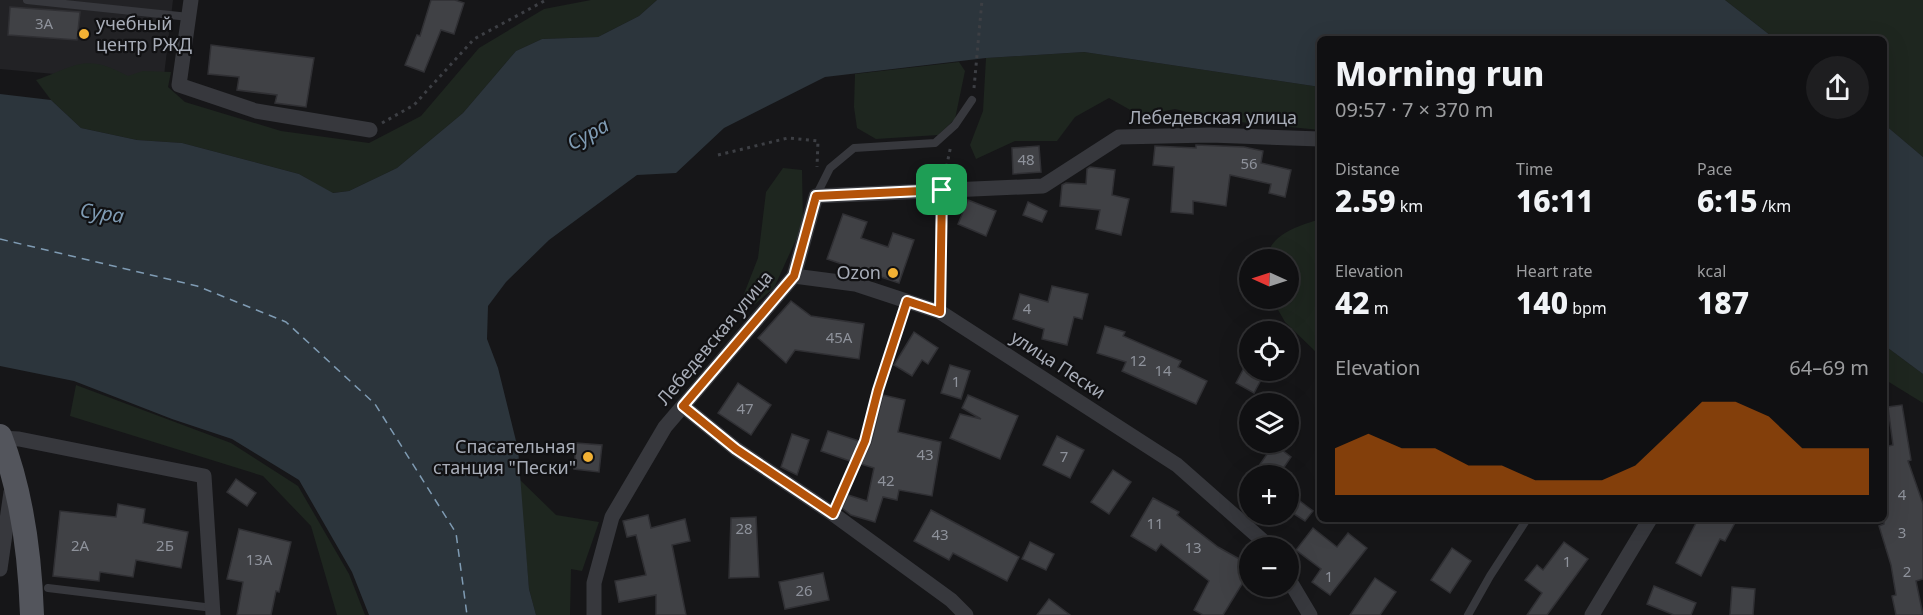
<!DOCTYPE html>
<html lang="en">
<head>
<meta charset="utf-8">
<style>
  :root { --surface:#101012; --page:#1e1e20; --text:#f1f3f6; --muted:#9c9d9f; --line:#303032; --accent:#b45309 }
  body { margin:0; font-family:"Noto Sans",sans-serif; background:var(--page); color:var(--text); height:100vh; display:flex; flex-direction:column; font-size:22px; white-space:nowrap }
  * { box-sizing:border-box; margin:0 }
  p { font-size:20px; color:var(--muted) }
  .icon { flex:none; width:33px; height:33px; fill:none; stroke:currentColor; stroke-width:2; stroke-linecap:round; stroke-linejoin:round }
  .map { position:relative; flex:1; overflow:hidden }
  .drawer { position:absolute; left:1317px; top:36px; width:570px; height:486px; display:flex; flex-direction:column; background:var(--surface); border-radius:9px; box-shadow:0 6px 24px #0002,0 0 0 2px var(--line) }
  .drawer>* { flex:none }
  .needle { width:39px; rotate:273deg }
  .tools { position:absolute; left:1239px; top:249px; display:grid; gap:12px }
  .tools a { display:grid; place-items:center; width:60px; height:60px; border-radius:50%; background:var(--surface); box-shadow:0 6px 24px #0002,0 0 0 2px var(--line); font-size:30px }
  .pin { position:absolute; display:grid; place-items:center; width:51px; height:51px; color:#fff; margin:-26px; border-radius:12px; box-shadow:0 3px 9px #0006 }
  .round { display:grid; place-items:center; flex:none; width:63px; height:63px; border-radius:32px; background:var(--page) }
  .overview { display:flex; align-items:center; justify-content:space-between; height:102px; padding:0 18px }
  h1 { font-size:33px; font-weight:800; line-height:45px }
  .metrics { display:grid; grid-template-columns:repeat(3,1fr); gap:9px; height:102px; padding:6px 18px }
  .metrics div { display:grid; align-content:center }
  .metrics b { font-size:30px; font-weight:800 }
  .metrics small { font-size:16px; font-weight:400 }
  .metrics p { font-size:16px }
  .chart { height:168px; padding:12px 18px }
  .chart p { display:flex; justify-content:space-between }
  .chart svg { width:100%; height:108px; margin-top:6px; fill:var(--accent); opacity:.7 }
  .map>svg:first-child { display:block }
</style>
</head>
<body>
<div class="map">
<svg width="1923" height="615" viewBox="0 0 1923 615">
  <rect width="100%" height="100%" fill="#161618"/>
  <!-- built -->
  <path fill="#222225" d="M0,0H173L163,84L0,69Z"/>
  <!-- green -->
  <g fill="#1e261f">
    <path d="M591,0H657L639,16L598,37L542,39L516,51L463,113L397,168L349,191L332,193L299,174L182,143L137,140L81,128L51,100L36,80C78,65 86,53 128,76L143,71L171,72L168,87L185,102L281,131L369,143L421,116L479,48L544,9Z"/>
    <path d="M1725,0H1923V157L1884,124V39H1775Z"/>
    <path d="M1084,52L1320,87V130L1219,120L1175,109L1141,116L1109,98L1075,117L1057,141H1015L976,159L970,145L983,111L986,58Z"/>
    <path d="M959,62L965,71L955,119L938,135L876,139L857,128L854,107L855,74Z"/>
    <path d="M783,168L802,170L803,224L774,288L755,304L742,299L758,258L766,192Z"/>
    <path d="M1314,221H1320V362L1316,352L1285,322L1273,301L1272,299L1288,298V260L1267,259C1269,236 1295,227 1314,221Z"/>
    <path d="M1884,345L1923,374V403L1884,379Z"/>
    <path d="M76,385L231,443L298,486L349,574L365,615H337L311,526L263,476L70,416Z"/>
    <path d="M519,479L556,515L599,522L582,571L571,569L570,615H536L529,589Z"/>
  </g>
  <!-- water -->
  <g fill="#2c353c">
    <path d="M657,0H1725L1775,39H1320V87L1084,52L986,58L825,77L724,128L676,173L637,175L549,240L506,282L488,306L487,339L498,368L518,449L529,589L536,615H369L352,572L299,480L232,439L172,419L74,381L0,366V94L51,100L81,128L137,140L182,143L299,174L333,193L349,191L397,168L463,113L516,51L542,39L598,37L639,16Z"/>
    <path d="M1884,124L1923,157V374L1884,345Z"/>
  </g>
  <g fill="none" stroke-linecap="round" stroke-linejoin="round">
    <!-- ferry -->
    <path stroke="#7f9bb3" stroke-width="1.5" stroke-dasharray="8 6" stroke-linecap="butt" d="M0,239L197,286L286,322L375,404L456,533L467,615"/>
  </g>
  <!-- building -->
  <g fill="#404145" stroke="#303034" stroke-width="1.5">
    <path d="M431,0H455L464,3L454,34L441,30L424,72L405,65L417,35L420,36Z"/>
    <path d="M10,7L80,12L77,40L8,35Z"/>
    <path d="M211,45L314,58L306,107L275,103L277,95L237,90L239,77L208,74Z"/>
    <path d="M1196,145L1244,147L1263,151L1261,163L1291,170L1285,197L1269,193L1271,184L1230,175L1226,206L1193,201V214L1171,212L1174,167L1153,165L1155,146L1196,148Z"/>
    <path d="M1039,146L1041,172L1013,174L1012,148Z"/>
    <path d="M1090,167L1115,170L1112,195L1129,199L1121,235L1096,229L1100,210L1060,206L1062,185L1066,183L1086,184L1087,169Z"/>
    <path d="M968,200L996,211L986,236L958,224Z"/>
    <path d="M1028,202L1047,211L1042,222L1023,215Z"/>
    <path d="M843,214L867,222L861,238L888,247L893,233L914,240L899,283L827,259Z"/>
    <path d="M1052,286L1088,294L1082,319L1074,317L1067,345L1042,339L1044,329L1013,319L1020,294L1048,302Z"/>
    <path d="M791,301L811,316L864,324L859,359L795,350L786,363L758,338Z"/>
    <path d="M1105,326L1125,332L1123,336L1181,361L1178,367L1207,381L1196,404L1122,371L1126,362L1097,353Z"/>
    <path d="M914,332L938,348L928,364L922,360L912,376L894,365Z"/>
    <path d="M950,365L970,371L961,399L941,393Z"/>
    <path d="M1245,366L1263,376L1254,393L1236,383Z"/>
    <path d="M738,383L771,405L751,435L718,413Z"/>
    <path d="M883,395L905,400L898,432L941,442L932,496L899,490L897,500L883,497L875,522L851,515L842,508L848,495L867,501L874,468L861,464L871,443Z"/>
    <path d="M968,395L1018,416L1000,459L950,438L960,414L981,419L962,408Z"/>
    <path d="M1902,405L1911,460L1908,461L1923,504V579L1916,581L1923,615H1896L1892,596L1896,595L1891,565L1879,526L1884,524V447L1893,445L1888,407Z"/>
    <path d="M828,431L859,441L850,461L821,451Z"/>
    <path d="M792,434L809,440L797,475L781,467Z"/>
    <path d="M1057,436L1084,450L1070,478L1043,465Z"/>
    <path d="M576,443L602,445L599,472L574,469Z"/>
    <path d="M1274,444L1291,457L1278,476H1252Z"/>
    <path d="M1113,470L1131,482L1109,514L1091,502Z"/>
    <path d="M236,479L256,493L247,506L227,492Z"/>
    <path d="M1288,492L1313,511L1305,521L1288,510Z"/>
    <path d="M1153,498L1179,512L1177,515L1218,547L1250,565V571L1223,615H1203L1194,610L1209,581L1161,544L1156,551L1131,536Z"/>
    <path d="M118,504L145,509L143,523L188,532L181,568L136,560L133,577L100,572L99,581L53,576L60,511L116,517Z"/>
    <path d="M931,510L1019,557L1007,581L953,553L949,560L914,541Z"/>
    <path d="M648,515L651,528L685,519L690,541L672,545L686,615H656V595L619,602L615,581L646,575L636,535L627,537L623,521Z"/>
    <path d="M756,517L759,577L729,578L731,518Z"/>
    <path d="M1698,519H1737L1725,541L1720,539L1701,576L1676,563Z"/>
    <path d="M1313,528L1337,547L1348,533L1367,548L1330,595L1312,582L1321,569L1296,550Z"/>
    <path d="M239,529L291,542L279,592L276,591L271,615H237L243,582L227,579Z"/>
    <path d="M1030,542L1054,554L1046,570L1022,559Z"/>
    <path d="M1564,542L1588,559L1547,615H1527L1542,593L1525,580L1537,565L1543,570Z"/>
    <path d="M1452,548L1471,561L1450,593L1431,580Z"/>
    <path d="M823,573L829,600L785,609L779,582Z"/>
    <path d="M1375,578L1396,592L1380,615H1350Z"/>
    <path d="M1654,586L1696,603L1691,615H1674L1647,604Z"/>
    <path d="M1732,587L1755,589L1753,615H1730Z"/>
    <path d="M1049,599L1070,615H1037Z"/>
  </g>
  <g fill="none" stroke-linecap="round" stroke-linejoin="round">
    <!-- path -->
    <g stroke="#3d3f44" stroke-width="3" stroke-dasharray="3 4.5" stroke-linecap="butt">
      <path d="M974,88L982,0"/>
      <path d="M382,123L414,105L474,39L546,0"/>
      <path d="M718,155L788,138L818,141L817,167"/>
      <path d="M945,174L951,145"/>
      <path d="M940,297L942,204"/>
    </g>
    <!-- service -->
    <g stroke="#37383d" stroke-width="8">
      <path d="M27,0L189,17"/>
      <path d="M816,196L830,168L854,148L935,143L955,125L972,100"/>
      <path d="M833,514L865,441L878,390L907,301"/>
      <path d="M48,588L213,608"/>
      <path d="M1468,615L1490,576L1527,519"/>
    </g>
    <!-- minor -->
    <g stroke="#37383d" stroke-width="15">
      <path d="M191,0L179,85L256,111L370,130"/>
      <path d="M794,276L855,284L940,312L1177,465L1271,548"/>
      <path d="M683,406L736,449L833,514L951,600L966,615"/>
      <path d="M0,438L19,439L204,476L213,615"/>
      <path d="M0,569L11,492"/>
      <path d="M1288,578L1310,615"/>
      <path d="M594,615V583L612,517L665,427L794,276L816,196L1043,186L1119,137L1210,135L1320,139"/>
      <path d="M1592,615L1650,519"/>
    </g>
    <!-- primary -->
    <path stroke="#53555c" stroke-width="24" d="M0,436C22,492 30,555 32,615"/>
  </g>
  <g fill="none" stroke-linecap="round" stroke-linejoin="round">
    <!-- route casing -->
    <g stroke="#fff" stroke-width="12">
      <path id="route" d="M942,190L940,312L907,301L878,390L865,441L833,514L736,449L683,406L794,276L816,196Z"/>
    </g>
    <!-- route -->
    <use href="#route" stroke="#b45309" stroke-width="8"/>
  </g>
  <!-- markers -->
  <g fill="#f2b134" stroke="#111113" stroke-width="2">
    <circle cx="84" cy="34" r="6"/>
    <circle cx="893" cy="273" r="6"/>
    <circle cx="588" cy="457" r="6"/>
  </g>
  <g text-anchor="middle" stroke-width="4.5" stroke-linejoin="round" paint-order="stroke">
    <!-- number labels -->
    <g font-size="15" fill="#8e929b">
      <text x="44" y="29">3А</text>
      <text x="1026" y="165">48</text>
      <text x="1249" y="169">56</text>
      <text x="1027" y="314">4</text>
      <text x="839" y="343">45А</text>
      <text x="1138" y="366">12</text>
      <text x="1163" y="376">14</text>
      <text x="956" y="387">1</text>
      <text x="745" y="414">47</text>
      <text x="925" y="460">43</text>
      <text x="1064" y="462">7</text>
      <text x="886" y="486">42</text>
      <text x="1902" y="500">4</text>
      <text x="1155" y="529">11</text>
      <text x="744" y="534">28</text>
      <text x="1902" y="538">3</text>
      <text x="940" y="540">43</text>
      <text x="80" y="551">2А</text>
      <text x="165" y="551">2Б</text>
      <text x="1193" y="553">13</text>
      <text x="259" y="565">13А</text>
      <text x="1567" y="567">1</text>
      <text x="1907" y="577">2</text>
      <text x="1329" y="582">1</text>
      <text x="804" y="596">26</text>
    </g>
    <!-- poi labels -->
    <g font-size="18" fill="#a8adb8" stroke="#111113" text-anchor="end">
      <text x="96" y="30" text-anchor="start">учебный<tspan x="96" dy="21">центр РЖД</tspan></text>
      <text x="881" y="279">Ozon</text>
      <text x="576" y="453">Спасательная<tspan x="576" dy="21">станция "Пески"</tspan></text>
    </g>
    <!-- street labels -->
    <g font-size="18" fill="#a8adb8" stroke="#111113">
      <text x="1213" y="124">Лебедевская улица</text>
      <text transform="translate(715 338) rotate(-50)" y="6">Лебедевская улица</text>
      <text transform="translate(1058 365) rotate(33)" y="6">улица Пески</text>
    </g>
    <!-- water labels -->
    <g font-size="20" font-style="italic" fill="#7f9bb3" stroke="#111113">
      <text transform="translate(588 134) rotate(-29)" y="7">Сура</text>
      <text transform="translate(102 213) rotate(8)" y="7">Сура</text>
    </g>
  </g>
</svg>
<div class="tools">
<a><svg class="needle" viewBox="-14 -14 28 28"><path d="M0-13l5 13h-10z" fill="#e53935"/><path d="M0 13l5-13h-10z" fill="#9c9d9f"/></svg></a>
<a><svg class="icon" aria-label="locate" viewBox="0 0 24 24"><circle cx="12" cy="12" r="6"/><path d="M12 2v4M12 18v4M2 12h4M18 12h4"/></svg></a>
<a><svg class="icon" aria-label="layers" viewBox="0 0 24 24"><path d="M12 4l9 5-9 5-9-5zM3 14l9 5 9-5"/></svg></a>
<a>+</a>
<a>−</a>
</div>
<div class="pin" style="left:942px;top:190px;background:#1e9e55"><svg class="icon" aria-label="arrive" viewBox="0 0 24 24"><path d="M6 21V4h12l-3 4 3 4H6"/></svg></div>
<section class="drawer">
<div class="overview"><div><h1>Morning run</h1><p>09:57 · 7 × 370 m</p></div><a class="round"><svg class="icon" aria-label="share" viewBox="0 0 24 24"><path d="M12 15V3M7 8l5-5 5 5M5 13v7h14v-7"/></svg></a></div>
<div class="metrics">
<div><p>Distance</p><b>2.59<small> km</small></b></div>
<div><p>Time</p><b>16:11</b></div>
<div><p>Pace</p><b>6:15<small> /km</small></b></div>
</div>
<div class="metrics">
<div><p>Elevation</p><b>42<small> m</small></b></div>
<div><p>Heart rate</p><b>140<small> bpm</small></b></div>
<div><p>kcal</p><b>187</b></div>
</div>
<div class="chart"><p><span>Elevation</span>64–69 m</p>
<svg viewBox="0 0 160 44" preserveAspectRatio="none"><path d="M0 44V25L10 19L20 25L30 25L40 32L50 32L60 38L70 38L80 38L90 32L100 19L110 6L120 6L130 12L140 25L150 25L160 25V44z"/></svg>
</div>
</section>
</div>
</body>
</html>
